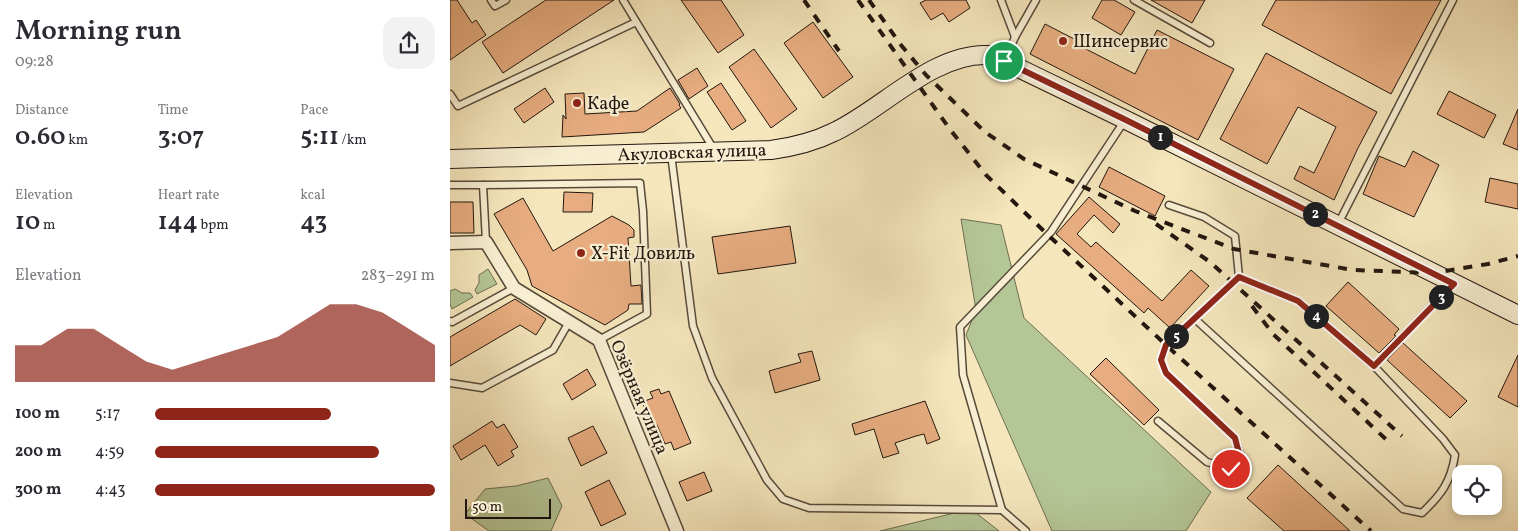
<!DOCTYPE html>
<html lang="en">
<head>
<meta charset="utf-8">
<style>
  :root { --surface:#fff; --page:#f2f2f3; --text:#2b2b33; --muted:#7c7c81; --accent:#8f2418 }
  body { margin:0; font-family:Vollkorn,serif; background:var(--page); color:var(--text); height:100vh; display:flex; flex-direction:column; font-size:19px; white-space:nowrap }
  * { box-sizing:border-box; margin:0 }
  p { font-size:16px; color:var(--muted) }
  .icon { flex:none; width:28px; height:28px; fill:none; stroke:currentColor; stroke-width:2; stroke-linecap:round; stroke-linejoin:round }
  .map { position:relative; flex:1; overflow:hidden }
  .panel { display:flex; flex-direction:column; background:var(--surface); width:450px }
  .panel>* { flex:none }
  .fabs { position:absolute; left:1002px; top:465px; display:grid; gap:10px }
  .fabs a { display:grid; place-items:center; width:50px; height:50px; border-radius:10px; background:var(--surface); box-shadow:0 2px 8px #0003; font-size:25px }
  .scale { position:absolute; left:15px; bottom:12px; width:86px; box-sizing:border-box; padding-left:5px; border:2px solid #22160f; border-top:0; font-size:14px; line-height:18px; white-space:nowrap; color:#22160f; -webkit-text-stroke:4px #f8efd3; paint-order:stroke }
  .pin { position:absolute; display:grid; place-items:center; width:42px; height:42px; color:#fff; margin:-21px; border:2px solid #fff; border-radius:50%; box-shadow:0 1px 5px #0007 }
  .km { position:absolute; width:25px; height:25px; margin:-12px; border-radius:50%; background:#222; color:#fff; font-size:14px; line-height:25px; text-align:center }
  .round { display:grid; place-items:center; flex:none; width:52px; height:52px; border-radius:15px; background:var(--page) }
  .head { display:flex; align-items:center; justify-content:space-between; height:85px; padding:0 15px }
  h1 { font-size:28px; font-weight:600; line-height:38px }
  .stats { display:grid; grid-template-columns:repeat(3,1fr); gap:8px; height:85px; padding:5px 15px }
  .stats div { display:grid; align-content:center }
  .stats b { font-size:25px; font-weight:600 }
  .stats small { font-size:14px; font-weight:400 }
  .stats p { font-size:14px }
  .chart { height:140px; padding:10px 15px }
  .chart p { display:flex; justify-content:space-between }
  .chart svg { width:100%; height:90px; margin-top:5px; fill:var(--accent); opacity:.7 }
  ul { padding:0 15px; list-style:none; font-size:16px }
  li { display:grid; grid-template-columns:80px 60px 1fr; align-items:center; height:38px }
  li i { height:12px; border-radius:6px; background:var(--accent) }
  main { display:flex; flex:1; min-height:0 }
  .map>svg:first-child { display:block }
</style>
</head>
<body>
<main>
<section class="panel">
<div class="head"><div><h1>Morning run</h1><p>09:28</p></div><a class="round"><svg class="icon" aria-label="share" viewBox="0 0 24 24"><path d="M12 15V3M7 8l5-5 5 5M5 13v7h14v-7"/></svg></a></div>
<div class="stats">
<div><p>Distance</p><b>0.60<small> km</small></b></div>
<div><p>Time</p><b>3:07</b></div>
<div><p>Pace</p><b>5:11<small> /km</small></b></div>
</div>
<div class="stats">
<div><p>Elevation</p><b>10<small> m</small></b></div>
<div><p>Heart rate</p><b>144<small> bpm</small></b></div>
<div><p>kcal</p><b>43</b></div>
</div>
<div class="chart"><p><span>Elevation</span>283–291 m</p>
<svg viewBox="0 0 160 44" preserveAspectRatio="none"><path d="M0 44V26L10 26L20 18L30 18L40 26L50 34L60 38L70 34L80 30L90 26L100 22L110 14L120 6L130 6L140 10L150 18L160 26V44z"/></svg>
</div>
<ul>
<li><b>100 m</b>5:17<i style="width:63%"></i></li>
<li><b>200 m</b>4:59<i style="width:80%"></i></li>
<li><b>300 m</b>4:43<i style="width:100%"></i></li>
</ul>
</section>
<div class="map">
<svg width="1068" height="531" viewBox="0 0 1068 531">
  <rect width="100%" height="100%" fill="#f5e6bc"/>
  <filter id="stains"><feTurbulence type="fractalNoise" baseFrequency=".004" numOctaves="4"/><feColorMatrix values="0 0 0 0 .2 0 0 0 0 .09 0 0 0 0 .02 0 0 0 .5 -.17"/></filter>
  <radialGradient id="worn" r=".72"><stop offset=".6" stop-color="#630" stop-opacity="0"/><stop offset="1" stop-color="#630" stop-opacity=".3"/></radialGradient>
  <!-- green -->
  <g fill="#b5c696" stroke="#6c6e52">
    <path d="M511,219L551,225L574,318L761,492L736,531H602L516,335L526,310Z"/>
    <path d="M38,269L47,284L27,294L25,290L29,283V275Z"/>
    <path d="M5,289L12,293H20L23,297L2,309L0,304V291Z"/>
    <path d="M98,478L112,506L101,531H39L15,514L35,489L66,486Z"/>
    <path d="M521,509L549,531H430Z"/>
  </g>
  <!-- building -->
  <g fill="#e7ad80" stroke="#22160f">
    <path d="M0,0H7L22,23L26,20L36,35L0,60Z"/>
    <path d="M96,0H164L53,73L32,42Z"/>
    <path d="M231,0H271L294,35L268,53Z"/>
    <path d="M476,0H516L520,8L499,22L493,13L481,20L470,3Z"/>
    <path d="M652,0H664L685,12L671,35L642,18Z"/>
    <path d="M701,0H755L742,23Z"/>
    <path d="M826,0H991L941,94L812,25Z"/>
    <path d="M363,22L403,77L373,98L334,43Z"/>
    <path d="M595,24L634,44L632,47L685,74L707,30L784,69L748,140L580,54Z"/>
    <path d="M304,49L347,109L321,128L279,67Z"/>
    <path d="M816,53L927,112L908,148L884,200L844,179L850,166L864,173L886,127L848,107L817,164L770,139Z"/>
    <path d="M247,68L258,86L239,99L228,80Z"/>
    <path d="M271,83L296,121L282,130L257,92Z"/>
    <path d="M95,88L104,102L74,123L64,109Z"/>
    <path d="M220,88L230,104L229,105L231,108L194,132L112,137L113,115L116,119L115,94L134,93L135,114L187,111Z"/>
    <path d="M999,91L1046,115L1034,138L987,114Z"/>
    <path d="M1068,109V150L1053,144Z"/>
    <path d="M963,151L989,165L964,217L913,194L929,156L955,167Z"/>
    <path d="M659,167L715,196L705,216L649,187Z"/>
    <path d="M1040,178L1068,184V209L1035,202Z"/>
    <path d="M114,192L143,193L142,212H113Z"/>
    <path d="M639,197L670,224L663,233L644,215L627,234L641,247L646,242L712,301L741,270L759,286L720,328L698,308L694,313L606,234Z"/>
    <path d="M73,198L103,251L162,216L179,225L184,230V237L178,238L181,286L191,285L192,304H179L178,310L155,325L82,286L77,270L44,214Z"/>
    <path d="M0,202H23L24,233H0Z"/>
    <path d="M340,226L346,263L268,274L262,237Z"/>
    <path d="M898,282L949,329L944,335L946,336L929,353L876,306Z"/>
    <path d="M65,299L96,319L86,335L70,325L0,366V337Z"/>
    <path d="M953,343L1017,401L1000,418L937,360Z"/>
    <path d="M362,351L370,380L325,393L319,371L351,362L348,354Z"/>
    <path d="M1068,355V407L1048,397Z"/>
    <path d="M656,358L709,410L694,425L640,374Z"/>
    <path d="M137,369L146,385L122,400L113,384Z"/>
    <path d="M209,389L211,394L219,391L241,443L224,450L221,442L215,444L207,425L203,427L192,402L203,398L200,392Z"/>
    <path d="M475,401L490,439L477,444L474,434L466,436L445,443L449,453L433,458L424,429L405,435L402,424Z"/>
    <path d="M42,421L47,428L54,424L68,447L61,451L64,456L48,466L35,445L11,460L3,446Z"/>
    <path d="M143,426L157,453L131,466L118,438Z"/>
    <path d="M828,465L900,531H834L797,498Z"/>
    <path d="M254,472L262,491L237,501L229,482Z"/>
    <path d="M159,480L176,514L151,526L135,492Z"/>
  </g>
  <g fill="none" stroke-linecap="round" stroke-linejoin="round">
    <!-- lane casing -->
    <g stroke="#574a3a" stroke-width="9">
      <g id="lane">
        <path d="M41,0L45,6L56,0"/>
        <path d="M173,0L263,148"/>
        <path d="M551,0L565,37"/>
        <path d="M684,0L760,43"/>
        <path d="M555,60L565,37L586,0"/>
        <path d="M0,94L8,106L186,22"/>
        <path d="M221,154L243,326L262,378L317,480L333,499L359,508L552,510L513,375L510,327L601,232L675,120"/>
        <path d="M0,185H33"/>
        <path d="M719,205L754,217L785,236L789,277"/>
        <path d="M888,224L1003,0"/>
        <path d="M36,242L33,185L190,183L193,211L197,314L149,340"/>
        <path d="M745,319L953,509L972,513C991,495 1001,482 1005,455L993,439L924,366"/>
        <path d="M0,321L2,322L64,288"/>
        <path d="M0,383L32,388L103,350L119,322"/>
        <path d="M708,421L757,462L781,469L791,457L785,438L716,373L711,360L716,345L789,277L848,301L924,366L1003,284"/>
        <path d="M552,510L576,531"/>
      </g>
    </g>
    <!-- street casing -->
    <g stroke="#574a3a" stroke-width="15">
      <path id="street" d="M0,243L36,242L64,288L149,340L227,531"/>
    </g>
    <!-- secondary casing -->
    <g stroke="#22160f" stroke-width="20">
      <path id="secondary" d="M0,159L321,150C343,147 364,142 384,132C431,110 482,54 536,55C542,55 549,59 554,61L676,120L1068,315"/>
    </g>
    <!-- lane -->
    <use href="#lane" stroke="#f8efd3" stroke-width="6"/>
    <!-- street -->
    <use href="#street" stroke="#f8efd3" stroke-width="12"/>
    <!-- secondary -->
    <use href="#secondary" stroke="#f8efd3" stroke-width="18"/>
    <!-- rail -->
    <g stroke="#22160f" stroke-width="4" stroke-dasharray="9 9" stroke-linecap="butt">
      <path d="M354,0L389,51"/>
      <path d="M408,0L499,128L536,175L598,235L716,345L921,531"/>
      <path d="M419,0L451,45L476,75L535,132L574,159L685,211L784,249L903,270L983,273L1038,264L1068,256"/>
      <path d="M706,224L760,262L952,436"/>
      <path d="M802,306L823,334L940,443"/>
    </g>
  </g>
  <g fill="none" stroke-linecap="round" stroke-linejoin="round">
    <!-- route casing -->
    <g stroke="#fff" stroke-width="10">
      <path id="route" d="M554,61L676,120L1004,284L924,366L848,301L789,277L716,345L711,360L716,373L785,438L790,457L781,469"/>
    </g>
    <!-- route -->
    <use href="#route" stroke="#8f2418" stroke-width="6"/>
  </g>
  <!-- markers -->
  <g fill="#8f2418" stroke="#f8efd3" stroke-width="2">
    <circle cx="613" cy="41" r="5"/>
    <circle cx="127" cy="103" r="5"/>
    <circle cx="131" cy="253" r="5"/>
  </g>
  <g text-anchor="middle" stroke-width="4.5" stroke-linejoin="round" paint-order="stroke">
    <!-- poi labels -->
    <g font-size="18" fill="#22160f" stroke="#f8efd3" text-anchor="start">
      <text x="623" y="47">Шинсервис</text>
      <text x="137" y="109">Кафе</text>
      <text x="141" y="259">X-Fit Довиль</text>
    </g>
    <!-- street labels -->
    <g font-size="18" fill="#22160f" stroke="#f8efd3">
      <text transform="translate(242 152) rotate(-2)" y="6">Акуловская улица</text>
      <text transform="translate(190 397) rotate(67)" y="6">Озёрная улица</text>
    </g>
  </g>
  <rect width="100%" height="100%" filter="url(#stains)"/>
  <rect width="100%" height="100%" fill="url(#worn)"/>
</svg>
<div class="fabs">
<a><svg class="icon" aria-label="locate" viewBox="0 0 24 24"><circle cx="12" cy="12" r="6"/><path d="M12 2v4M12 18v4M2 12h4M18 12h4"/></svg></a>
</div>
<div class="scale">50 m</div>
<div class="pin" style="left:554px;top:61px;background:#1e9e55"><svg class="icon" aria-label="arrive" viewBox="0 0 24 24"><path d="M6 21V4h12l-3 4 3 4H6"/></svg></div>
<div class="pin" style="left:781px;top:469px;background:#d93025"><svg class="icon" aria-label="check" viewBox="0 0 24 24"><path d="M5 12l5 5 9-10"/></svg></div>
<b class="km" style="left:710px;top:137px">1</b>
<b class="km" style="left:865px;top:214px">2</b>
<b class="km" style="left:991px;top:297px">3</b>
<b class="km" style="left:866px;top:316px">4</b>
<b class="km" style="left:726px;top:336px">5</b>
</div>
</main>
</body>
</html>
